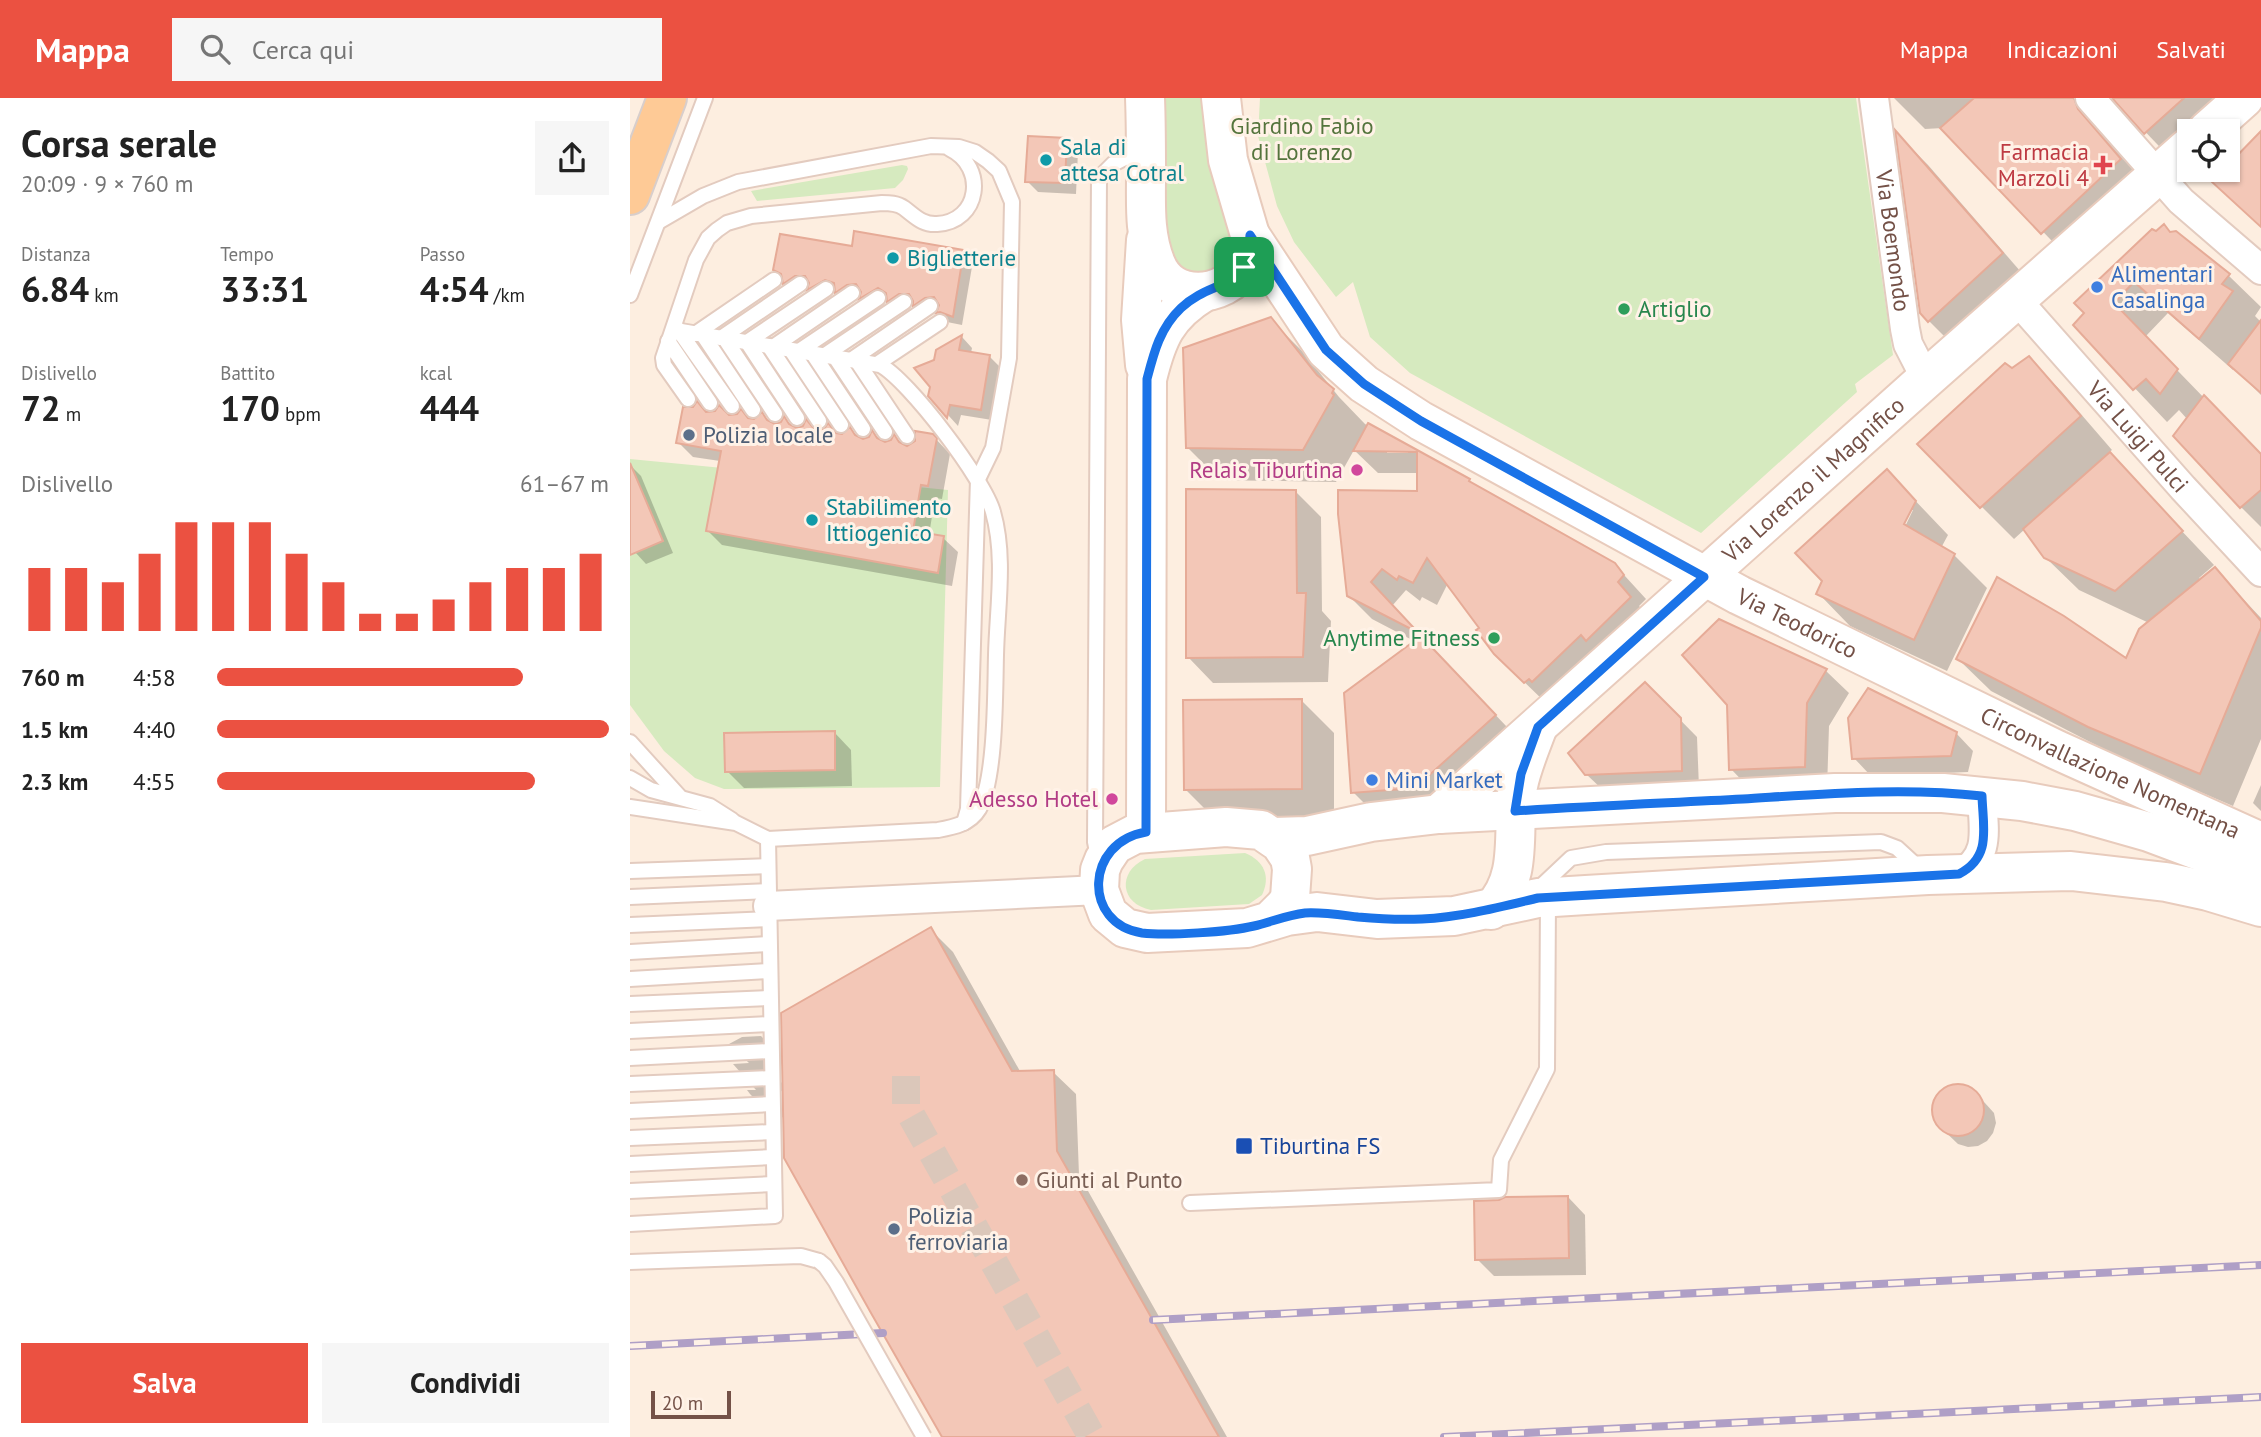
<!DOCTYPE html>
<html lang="it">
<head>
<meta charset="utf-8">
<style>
  :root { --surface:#fff; --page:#f6f6f6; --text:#222; --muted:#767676; --accent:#eb5141 }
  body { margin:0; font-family:"PT Sans",sans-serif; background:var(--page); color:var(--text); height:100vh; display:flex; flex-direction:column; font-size:26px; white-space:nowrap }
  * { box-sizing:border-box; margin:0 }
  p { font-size:23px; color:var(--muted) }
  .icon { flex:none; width:38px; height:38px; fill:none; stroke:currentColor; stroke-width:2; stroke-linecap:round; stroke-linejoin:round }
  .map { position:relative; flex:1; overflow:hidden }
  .drawer { display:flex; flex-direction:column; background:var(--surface); width:630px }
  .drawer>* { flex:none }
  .buttons { position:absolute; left:1547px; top:21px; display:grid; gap:14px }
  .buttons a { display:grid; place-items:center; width:63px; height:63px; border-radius:0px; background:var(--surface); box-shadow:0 2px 5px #0004; font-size:35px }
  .scale { position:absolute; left:21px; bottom:18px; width:80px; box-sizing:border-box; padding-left:7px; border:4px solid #745147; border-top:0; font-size:19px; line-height:24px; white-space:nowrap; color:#745147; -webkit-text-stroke:5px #fff2e7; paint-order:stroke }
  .pin { position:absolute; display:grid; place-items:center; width:60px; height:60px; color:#fff; margin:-30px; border-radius:14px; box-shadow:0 4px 10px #0006 }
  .round { display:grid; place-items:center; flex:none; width:74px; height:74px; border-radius:0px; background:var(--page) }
  .overview { display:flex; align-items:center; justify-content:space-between; height:119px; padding:0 21px }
  h1 { font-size:38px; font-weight:700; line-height:52px }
  .figures { display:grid; grid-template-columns:repeat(3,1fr); gap:10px; height:119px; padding:7px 21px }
  .figures div { display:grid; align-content:center }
  .figures b { font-size:35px; font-weight:700 }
  .figures small { font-size:19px; font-weight:400 }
  .figures p { font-size:19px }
  .chart { height:196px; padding:14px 21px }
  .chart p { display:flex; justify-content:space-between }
  .chart svg { width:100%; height:126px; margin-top:7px; stroke:var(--accent); stroke-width:6 }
  .button { display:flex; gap:14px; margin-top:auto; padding:14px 21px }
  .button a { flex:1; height:80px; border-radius:0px; background:var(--accent); color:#fff; font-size:28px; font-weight:700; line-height:80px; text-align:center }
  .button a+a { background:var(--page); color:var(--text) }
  ul { padding:0 21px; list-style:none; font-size:23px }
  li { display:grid; grid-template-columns:112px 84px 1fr; align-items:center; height:52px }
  li i { height:18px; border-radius:9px; background:var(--accent) }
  header { display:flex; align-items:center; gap:42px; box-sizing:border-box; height:98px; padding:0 35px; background:var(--accent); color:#fff }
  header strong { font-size:33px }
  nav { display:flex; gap:38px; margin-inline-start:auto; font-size:24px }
  .search { width:490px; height:63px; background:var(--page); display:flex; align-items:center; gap:18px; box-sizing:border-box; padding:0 24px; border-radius:0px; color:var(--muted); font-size:26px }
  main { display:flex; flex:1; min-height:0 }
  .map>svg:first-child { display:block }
</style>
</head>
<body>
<header>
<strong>Mappa</strong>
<div class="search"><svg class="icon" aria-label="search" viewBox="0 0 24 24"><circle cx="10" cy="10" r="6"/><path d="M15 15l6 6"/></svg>Cerca qui</div>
<nav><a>Mappa</a><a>Indicazioni</a><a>Salvati</a></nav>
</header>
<main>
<section class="drawer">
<div class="overview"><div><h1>Corsa serale</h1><p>20:09 · 9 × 760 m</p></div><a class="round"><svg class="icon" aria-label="share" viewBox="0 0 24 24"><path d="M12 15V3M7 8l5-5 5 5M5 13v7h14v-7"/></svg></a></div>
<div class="figures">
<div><p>Distanza</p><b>6.84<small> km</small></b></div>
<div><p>Tempo</p><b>33:31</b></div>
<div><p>Passo</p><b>4:54<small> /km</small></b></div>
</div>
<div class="figures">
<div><p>Dislivello</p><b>72<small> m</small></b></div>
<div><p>Battito</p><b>170<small> bpm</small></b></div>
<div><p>kcal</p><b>444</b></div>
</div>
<div class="chart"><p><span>Dislivello</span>61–67 m</p>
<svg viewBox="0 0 160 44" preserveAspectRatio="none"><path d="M5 44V22M15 44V22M25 44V27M35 44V17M45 44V6M55 44V6M65 44V6M75 44V17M85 44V27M95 44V38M105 44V38M115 44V33M125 44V27M135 44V22M145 44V22M155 44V17"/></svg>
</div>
<ul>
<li><b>760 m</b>4:58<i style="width:78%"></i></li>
<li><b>1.5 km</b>4:40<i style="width:100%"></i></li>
<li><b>2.3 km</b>4:55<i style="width:81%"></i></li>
</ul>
<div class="button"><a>Salva</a><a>Condividi</a></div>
</section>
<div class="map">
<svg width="1631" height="1339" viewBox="0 0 1631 1339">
  <rect width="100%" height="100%" fill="#fdeee0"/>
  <!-- green -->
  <g fill="#d6eabf">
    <path d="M535,0H574C573,40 581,82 595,120C598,129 606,141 603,151C601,159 591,167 587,174L554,175L532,151Z"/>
    <path d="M630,0H1226L1263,257L1225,286L1227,294L1071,435L780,275L740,239L723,184L706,199L664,144L647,108L628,38Z"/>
    <path d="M272,67L277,68L278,71L273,82L265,90L127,103L121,93Z"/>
    <path d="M0,361L318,392L310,689L94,691L65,680L34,653L0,607Z"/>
    <path d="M615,755C634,763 641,778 632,797L619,806L521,812C490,806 487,774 515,761Z"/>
  </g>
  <!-- shadow -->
  <g fill="#0003" fill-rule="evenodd">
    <path d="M1264,0H1439L1523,94L1445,167L1313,30L1295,31Z"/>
    <path d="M1483,0H1601L1548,68Z"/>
    <path d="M1268,37L1298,67L1404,189L1332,256L1291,215Z"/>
    <path d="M437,42L448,53L446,96L408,94L397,83Z"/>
    <path d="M1545,135L1599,178L1631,209L1625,218L1631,224V297L1604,270L1603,272L1538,215L1515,239L1579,305L1631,371V429L1611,409L1558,322L1549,312L1537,324L1445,227L1541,136Z"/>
    <path d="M223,150L334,154L343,163L332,227L317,224L308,215L310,206L293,216L284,208L285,204H279L267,212L258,203V199L240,209L231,201L233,195H227L215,203L206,195V189L188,200L179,192L183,183L163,194L145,172Z"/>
    <path d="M640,221L673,254L709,299L735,326L839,382L845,388L984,466L1016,501L1009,508L1023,522L918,607L889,579L818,485L807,507L792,499L790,503L776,492L762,508L898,651L756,727L723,694L786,544L742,521L719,498L789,395V375H748L724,352L706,384L590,382L557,349ZM757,351L778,352V355H757Z"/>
    <path d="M332,239L342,250L341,255L359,258L370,269L362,322L331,317L328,328L300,297L307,253Z"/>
    <path d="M1399,260L1431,293L1482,352L1478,355L1584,467L1569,480L1571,483L1585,471L1631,520V641L1603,708L1493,661L1361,593L1328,561L1497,562L1519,525L1449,492L1415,459L1395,431L1384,441L1289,346Z"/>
    <path d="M76,315L123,323L132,317L145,327L152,325L155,321L164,330L208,338L217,337L220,332L233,342L240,340L243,335L255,345L262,343L265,339L277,350L303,338L320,356L312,401L305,400L299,437L313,440L328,454L322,488L92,447L78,433L90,363L63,359L48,344Z"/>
    <path d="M0,367L11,378L43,455L16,466L5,454L0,442Z"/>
    <path d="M1257,373L1318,437L1311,450L1324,457L1357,490L1317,573L1220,528L1188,495ZM1279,412H1283L1272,435L1269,433Z"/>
    <path d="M666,394L691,419L692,513L701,523L698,584L583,585L558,559Z"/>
    <path d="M1089,523L1196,573L1219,595L1199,628L1197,692L1123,694L1101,671L1099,606Z"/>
    <path d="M1015,586L1067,639L1069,690L974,693L956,676Z"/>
    <path d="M671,602L704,635V723L588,724L555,691Z"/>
    <path d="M204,634L221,652L222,688L114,690L97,673Z"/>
    <path d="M1326,635L1343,653L1338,674L1241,678L1224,660Z"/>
    <path d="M1631,687V713L1623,705Z"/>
    <path d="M300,831L323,854L391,975L423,974L446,996L449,1077L597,1339H313L155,1019L143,1020L120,996L117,992H126L103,966L119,965L99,946L112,939L131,938L153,960ZM154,966V987L134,967ZM154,993V1014L134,994Z"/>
    <path d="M1326,988L1336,989L1345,994L1364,1015L1366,1025L1363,1035L1357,1043L1348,1048L1338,1049L1328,1046L1308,1027L1304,1017V1007L1308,998L1316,991Z"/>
    <path d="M938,1099L955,1117L956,1177L864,1178L847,1161Z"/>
  </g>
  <!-- building -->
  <g fill="#f3c7b7" stroke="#e6ab97" stroke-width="2">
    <path d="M1344,0H1444L1448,11L1491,61L1411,136L1310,30Z"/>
    <path d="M1482,0H1554L1514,36Z"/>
    <path d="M1265,32L1373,155L1298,224L1290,215Z"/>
    <path d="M1631,33V129L1582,84L1593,72H1598V67Z"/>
    <path d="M398,38L437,40L435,85L395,84Z"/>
    <path d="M1534,126L1540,134L1546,133L1600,176L1592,186L1603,193L1569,241L1504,184L1484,205L1548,271L1530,296L1516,281L1503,292L1443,227L1454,215L1444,205L1522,131L1526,133Z"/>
    <path d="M224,133L334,152L323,219L310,214L306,215L309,207L304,199L295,200L283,208V203L279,196H269L257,204L256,195L248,190L229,201L231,194L226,186L217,187L205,195L204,185L195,182L177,192L179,185L175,178H165L153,186L151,176L143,172L150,136L222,148Z"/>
    <path d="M641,219L687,277L704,291L702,295L704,297L673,352L556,350L553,250Z"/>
    <path d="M1631,222V295L1598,266Z"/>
    <path d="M332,237L329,252L360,257L351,312L320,307L317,320L298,298L300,289L284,270L304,262L306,252Z"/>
    <path d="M1399,258L1451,318L1350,410L1287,346L1375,265L1382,270Z"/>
    <path d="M1574,297L1631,356V392L1610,410L1543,338Z"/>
    <path d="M67,303L76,314L85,313L89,307L99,317L107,316L111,311L118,320L124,321L132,314L137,322L145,326L151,324L154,318L159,326L167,330L173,328L176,321L185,332L194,331L198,325L206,335L212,336L220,329L225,337L233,341L239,339L242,332L247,340L255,344L261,342L264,336L269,344L277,348L285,343V333L303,336L307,340L298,388L291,387L283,433L314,438L308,475L76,433L91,353L46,345L53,309H63Z"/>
    <path d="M738,325L840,381L839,383L985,465L994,477L988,484L1001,499L956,543L951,537L902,584L899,581L894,585L864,556L846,532L849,530L797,460L783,485L769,478L767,482L752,471L741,484L783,529L781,531L717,498L708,416V392L787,393V354L723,353Z"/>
    <path d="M1480,354L1553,433L1485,493L1414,460L1393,431Z"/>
    <path d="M0,365L33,443L0,457Z"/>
    <path d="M1257,371L1286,403L1274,426L1325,456L1284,542L1186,496L1192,483L1165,455Z"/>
    <path d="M556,391L666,392L667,495H676L673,559L556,560Z"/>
    <path d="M1585,469L1631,523V530L1570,676L1458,629L1326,561L1367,479L1434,518L1496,560L1509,531Z"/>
    <path d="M1089,521L1197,571L1177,605L1175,669L1099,672L1097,607L1052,557Z"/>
    <path d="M791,538L866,617L785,690L721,695L714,595Z"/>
    <path d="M1015,584L1051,620L1052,673L955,677L938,655Z"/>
    <path d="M1238,590L1327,634L1321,658L1222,661L1218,620Z"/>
    <path d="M672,601V691L554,692L553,602Z"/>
    <path d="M205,633V672L95,674L94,635Z"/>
    <path d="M301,829L382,973L424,972L427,1053L589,1339H312L241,1215L154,1060L151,915Z"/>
    <circle cx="1328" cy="1012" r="26"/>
    <path d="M938,1098L939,1160L845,1162L844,1103L869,1102L875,1099Z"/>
  </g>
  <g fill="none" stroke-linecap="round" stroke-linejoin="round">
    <!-- street-tunnel -->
    <path stroke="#dbc7ba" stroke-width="28" stroke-dasharray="28 14" stroke-linecap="butt" d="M276,978V1008L462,1339"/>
    <!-- lane casing -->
    <g stroke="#e3cbbf" stroke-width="18">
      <g id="lane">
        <path d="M30,123L73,98L108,84L301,48L329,49L345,54L358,63L369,73L382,104L379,260L363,350L348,381L338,711L334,725"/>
        <path d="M0,197L75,0"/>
        <path d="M47,230L102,308"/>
        <path d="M65,236L144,182"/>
        <path d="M73,237L123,312"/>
        <path d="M91,240L170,186"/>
        <path d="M95,241L145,316"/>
        <path d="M38,243L80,305"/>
        <path d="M117,244L196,191"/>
        <path d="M117,244L167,320"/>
        <path d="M139,248L189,323"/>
        <path d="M143,249L222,195"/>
        <path d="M161,252L211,327"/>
        <path d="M169,253L248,200"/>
        <path d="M183,256L233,331"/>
        <path d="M195,257L274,204"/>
        <path d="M205,259L255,334"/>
        <path d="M221,262L300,208"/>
        <path d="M227,263L277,338"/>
        <path d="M247,266L310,224"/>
        <path d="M58,301L34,267L33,260L66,162L78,140L87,132L97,125L121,118L252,105C259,105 267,105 274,110C285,118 292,127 307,126C350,124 357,69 320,51"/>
        <path d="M0,644L49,698"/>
        <path d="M0,680L21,692L80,708L102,722"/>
        <path d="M0,709L106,725L138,741L308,732C324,729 340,726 349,711C366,681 365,594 366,557C367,511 376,459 363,414C355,383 278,281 250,267L51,233"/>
        <path d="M468,759L465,744L469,80L483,66L512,51"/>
        <path d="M0,773L138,768"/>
        <path d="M907,792L941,760L976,754L1251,744L1267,750L1291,772"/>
        <path d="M0,799L138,793"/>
        <path d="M0,827L139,821"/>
        <path d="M0,854L139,846"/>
        <path d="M0,881L140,873"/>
        <path d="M0,906L140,900"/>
        <path d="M0,933L141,926"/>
        <path d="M0,960L141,953"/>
        <path d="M0,986L142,980"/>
        <path d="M0,1013L142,1006"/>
        <path d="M0,1040L143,1034"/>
        <path d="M0,1066L143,1059"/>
        <path d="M0,1093L144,1086"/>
        <path d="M560,1105L869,1092L871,1062L917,971L918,801"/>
        <path d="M0,1126L145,1118L138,741"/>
        <path d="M0,1164L171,1158L189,1163"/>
      </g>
    </g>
    <!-- street casing -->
    <g stroke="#e3cbbf" stroke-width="32">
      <g id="street">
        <path id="s1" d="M1244,0L1275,231L1278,246L1296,281"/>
        <path d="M1460,0L1551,103L1631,172"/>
        <path id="s2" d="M1386,201L1553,390L1631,474"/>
        <path d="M1329,776C1362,759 1353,730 1352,698"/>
        <path d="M138,808L469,792"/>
      </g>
    </g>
    <!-- secondary casing -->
    <g stroke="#e8cbbc" stroke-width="42">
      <g id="secondary">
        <path d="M515,0C516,25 516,50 516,76C516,107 514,137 526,166C541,204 594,201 614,169C620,159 619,148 620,137L598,62L591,0"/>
        <path d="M1577,33L1614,0"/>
        <path id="s3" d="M620,137L696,252L734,286L791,323L1109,497L1427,652L1631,744"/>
        <path d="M515,267L511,222L516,142"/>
        <path id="s4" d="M809,716L1296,281L1559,49"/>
        <path d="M516,734L517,281C527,240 536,217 574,194"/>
        <path d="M644,739L677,738L741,724L809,716L1205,695H1313L1392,703L1445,713L1519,734L1631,776"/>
        <path d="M861,812C895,779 881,730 888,688C892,668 900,650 907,631"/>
        <path d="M641,822L655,808L660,800L662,771L660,760L650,745L631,732L596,729L505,736L484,747L474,762L470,772L469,792L478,816L495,830L517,835L617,830L657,818L687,814L747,821L824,818L908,800L956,797L1298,777L1441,773L1536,784L1578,793L1631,809"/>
      </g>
    </g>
    <!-- primary casing -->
    <g stroke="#d8cecb" stroke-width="42">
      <path id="primary" d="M0,97L37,0"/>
    </g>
    <!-- lane -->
    <use href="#lane" stroke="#fff" stroke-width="14"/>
    <!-- street -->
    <use href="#street" stroke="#fff" stroke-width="28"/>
    <!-- secondary -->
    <use href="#secondary" stroke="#fff" stroke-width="38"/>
    <!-- primary -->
    <use href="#primary" stroke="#feca96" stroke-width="38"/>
    <!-- rail casing -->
    <g stroke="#af9fc6" stroke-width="8">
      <g id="rail">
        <path d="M523,1222L1631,1167"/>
        <path d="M0,1248L253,1235"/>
        <path d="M814,1339L1631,1299"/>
      </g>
    </g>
    <!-- rail -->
    <use href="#rail" stroke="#fff2e7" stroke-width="5" stroke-dasharray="16" stroke-linecap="butt"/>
    <!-- lane-bridge casing -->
    <g stroke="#e3cbbf" stroke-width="18" stroke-linecap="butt">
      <path id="lane-bridge" d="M189,1163L195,1168L206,1184L294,1339"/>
    </g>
    <!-- lane-bridge -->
    <use href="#lane-bridge" stroke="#fff" stroke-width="14"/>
  </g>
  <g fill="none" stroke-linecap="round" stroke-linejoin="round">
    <!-- route casing -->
    <g stroke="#fff" stroke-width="14">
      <path id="route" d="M620,137L696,252L734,286L791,323L1074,479L908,629L891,676L885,713C961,708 1037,705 1113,701C1193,696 1273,689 1352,698C1353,730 1362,759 1329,776L908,800C870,809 832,819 792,821C771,822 750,821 728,819C711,817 693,814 675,815C657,817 641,824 624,828C599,834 537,838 512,835C452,826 455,744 516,734L517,281C524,254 530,230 551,210C584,179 617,196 620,137Z"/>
    </g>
    <!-- route -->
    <use href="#route" stroke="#1a73e8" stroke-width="9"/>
  </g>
  <!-- markers -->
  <g fill="#0f9aa8" stroke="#fff2e7" stroke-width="2.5">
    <circle cx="416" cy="62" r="7"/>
    <circle cx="263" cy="160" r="7"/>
    <circle cx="182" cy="422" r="7"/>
  </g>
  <path fill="#e0444e" stroke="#fff2e7" stroke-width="2.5" d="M1469.5 56.5h7v7h7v7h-7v7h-7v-7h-7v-7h7z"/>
  <g fill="#3f7fe0" stroke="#fff2e7" stroke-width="2.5">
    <circle cx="1467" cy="189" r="7"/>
    <circle cx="742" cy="682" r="7"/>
  </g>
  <g fill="#2e9e5b" stroke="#fff2e7" stroke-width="2.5">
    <circle cx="994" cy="211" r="7"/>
    <circle cx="864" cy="540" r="7"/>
  </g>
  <g fill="#5c6f8a" stroke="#fff2e7" stroke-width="2.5">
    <circle cx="59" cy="337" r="7"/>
    <circle cx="264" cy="1131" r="7"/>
  </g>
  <g fill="#d1479c" stroke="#fff2e7" stroke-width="2.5">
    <circle cx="727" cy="372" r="7"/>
    <circle cx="482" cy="701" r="7"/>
  </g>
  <rect fill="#1a4fb4" stroke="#fff2e7" stroke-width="2.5" x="605" y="1039" width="18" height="18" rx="3.5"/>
  <circle fill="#8d6e63" stroke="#fff2e7" stroke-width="2.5" cx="392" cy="1082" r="7"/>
  <g text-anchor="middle" stroke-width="6" stroke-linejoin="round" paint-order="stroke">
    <!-- park labels -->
    <g font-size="23" fill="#54743c" stroke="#fff2e7">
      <text x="672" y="36">Giardino Fabio<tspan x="672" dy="26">di Lorenzo</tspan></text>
    </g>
    <!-- culture labels -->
    <g font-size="23" fill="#0d838f" stroke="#fff2e7" text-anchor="start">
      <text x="430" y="57">Sala di<tspan x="430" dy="26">attesa Cotral</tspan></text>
      <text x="277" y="168">Biglietterie</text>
      <text x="196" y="417">Stabilimento<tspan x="196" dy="26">Ittiogenico</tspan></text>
    </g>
    <!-- health labels -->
    <g font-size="23" fill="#be3a42" stroke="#fff2e7" text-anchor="end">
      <text x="1459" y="62">Farmacia<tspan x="1459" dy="26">Marzoli 4</tspan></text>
    </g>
    <!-- street labels -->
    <g font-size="23" fill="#745147" stroke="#fff2e7">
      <text dy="8" stroke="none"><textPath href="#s1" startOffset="144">Via Boemondo</textPath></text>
      <text dy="8" stroke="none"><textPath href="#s2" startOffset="184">Via Luigi Pulci</textPath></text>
      <text dy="8" stroke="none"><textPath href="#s4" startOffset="502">Via Lorenzo il Magnifico</textPath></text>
      <text dy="8" stroke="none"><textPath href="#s3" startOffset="684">Via Teodorico</textPath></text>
      <text dy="8" stroke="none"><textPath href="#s3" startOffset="1031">Circonvallazione Nomentana</textPath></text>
    </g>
    <!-- shop labels -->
    <g font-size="23" fill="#366cbe" stroke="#fff2e7" text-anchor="start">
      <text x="1481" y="184">Alimentari<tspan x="1481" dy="26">Casalinga</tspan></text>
      <text x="756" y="690">Mini Market</text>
    </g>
    <!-- leisure labels -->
    <g font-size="23" fill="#27864d" stroke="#fff2e7" text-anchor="start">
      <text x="1008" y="219">Artiglio</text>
      <text x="850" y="548" text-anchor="end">Anytime Fitness</text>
    </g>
    <!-- service labels -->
    <g font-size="23" fill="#4e5e75" stroke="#fff2e7" text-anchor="start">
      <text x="73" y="345">Polizia locale</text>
      <text x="278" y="1126">Polizia<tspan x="278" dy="26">ferroviaria</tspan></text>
    </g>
    <!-- hotel labels -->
    <g font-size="23" fill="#b23c85" stroke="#fff2e7" text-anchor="end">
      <text x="713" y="380">Relais Tiburtina</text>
      <text x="468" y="709">Adesso Hotel</text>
    </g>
    <!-- transit labels -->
    <g font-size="23" fill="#164399" stroke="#fff2e7" text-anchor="start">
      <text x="630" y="1056">Tiburtina FS</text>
    </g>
    <!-- education labels -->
    <g font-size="23" fill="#785e54" stroke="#fff2e7" text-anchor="start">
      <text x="406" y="1090">Giunti al Punto</text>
    </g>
  </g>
</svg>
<div class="buttons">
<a><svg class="icon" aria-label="locate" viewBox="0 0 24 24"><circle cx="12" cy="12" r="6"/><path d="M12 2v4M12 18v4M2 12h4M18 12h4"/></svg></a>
</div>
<div class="scale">20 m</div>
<div class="pin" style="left:614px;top:169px;background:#1e9e55"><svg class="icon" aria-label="arrive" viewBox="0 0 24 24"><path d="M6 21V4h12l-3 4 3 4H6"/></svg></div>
</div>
</main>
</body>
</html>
